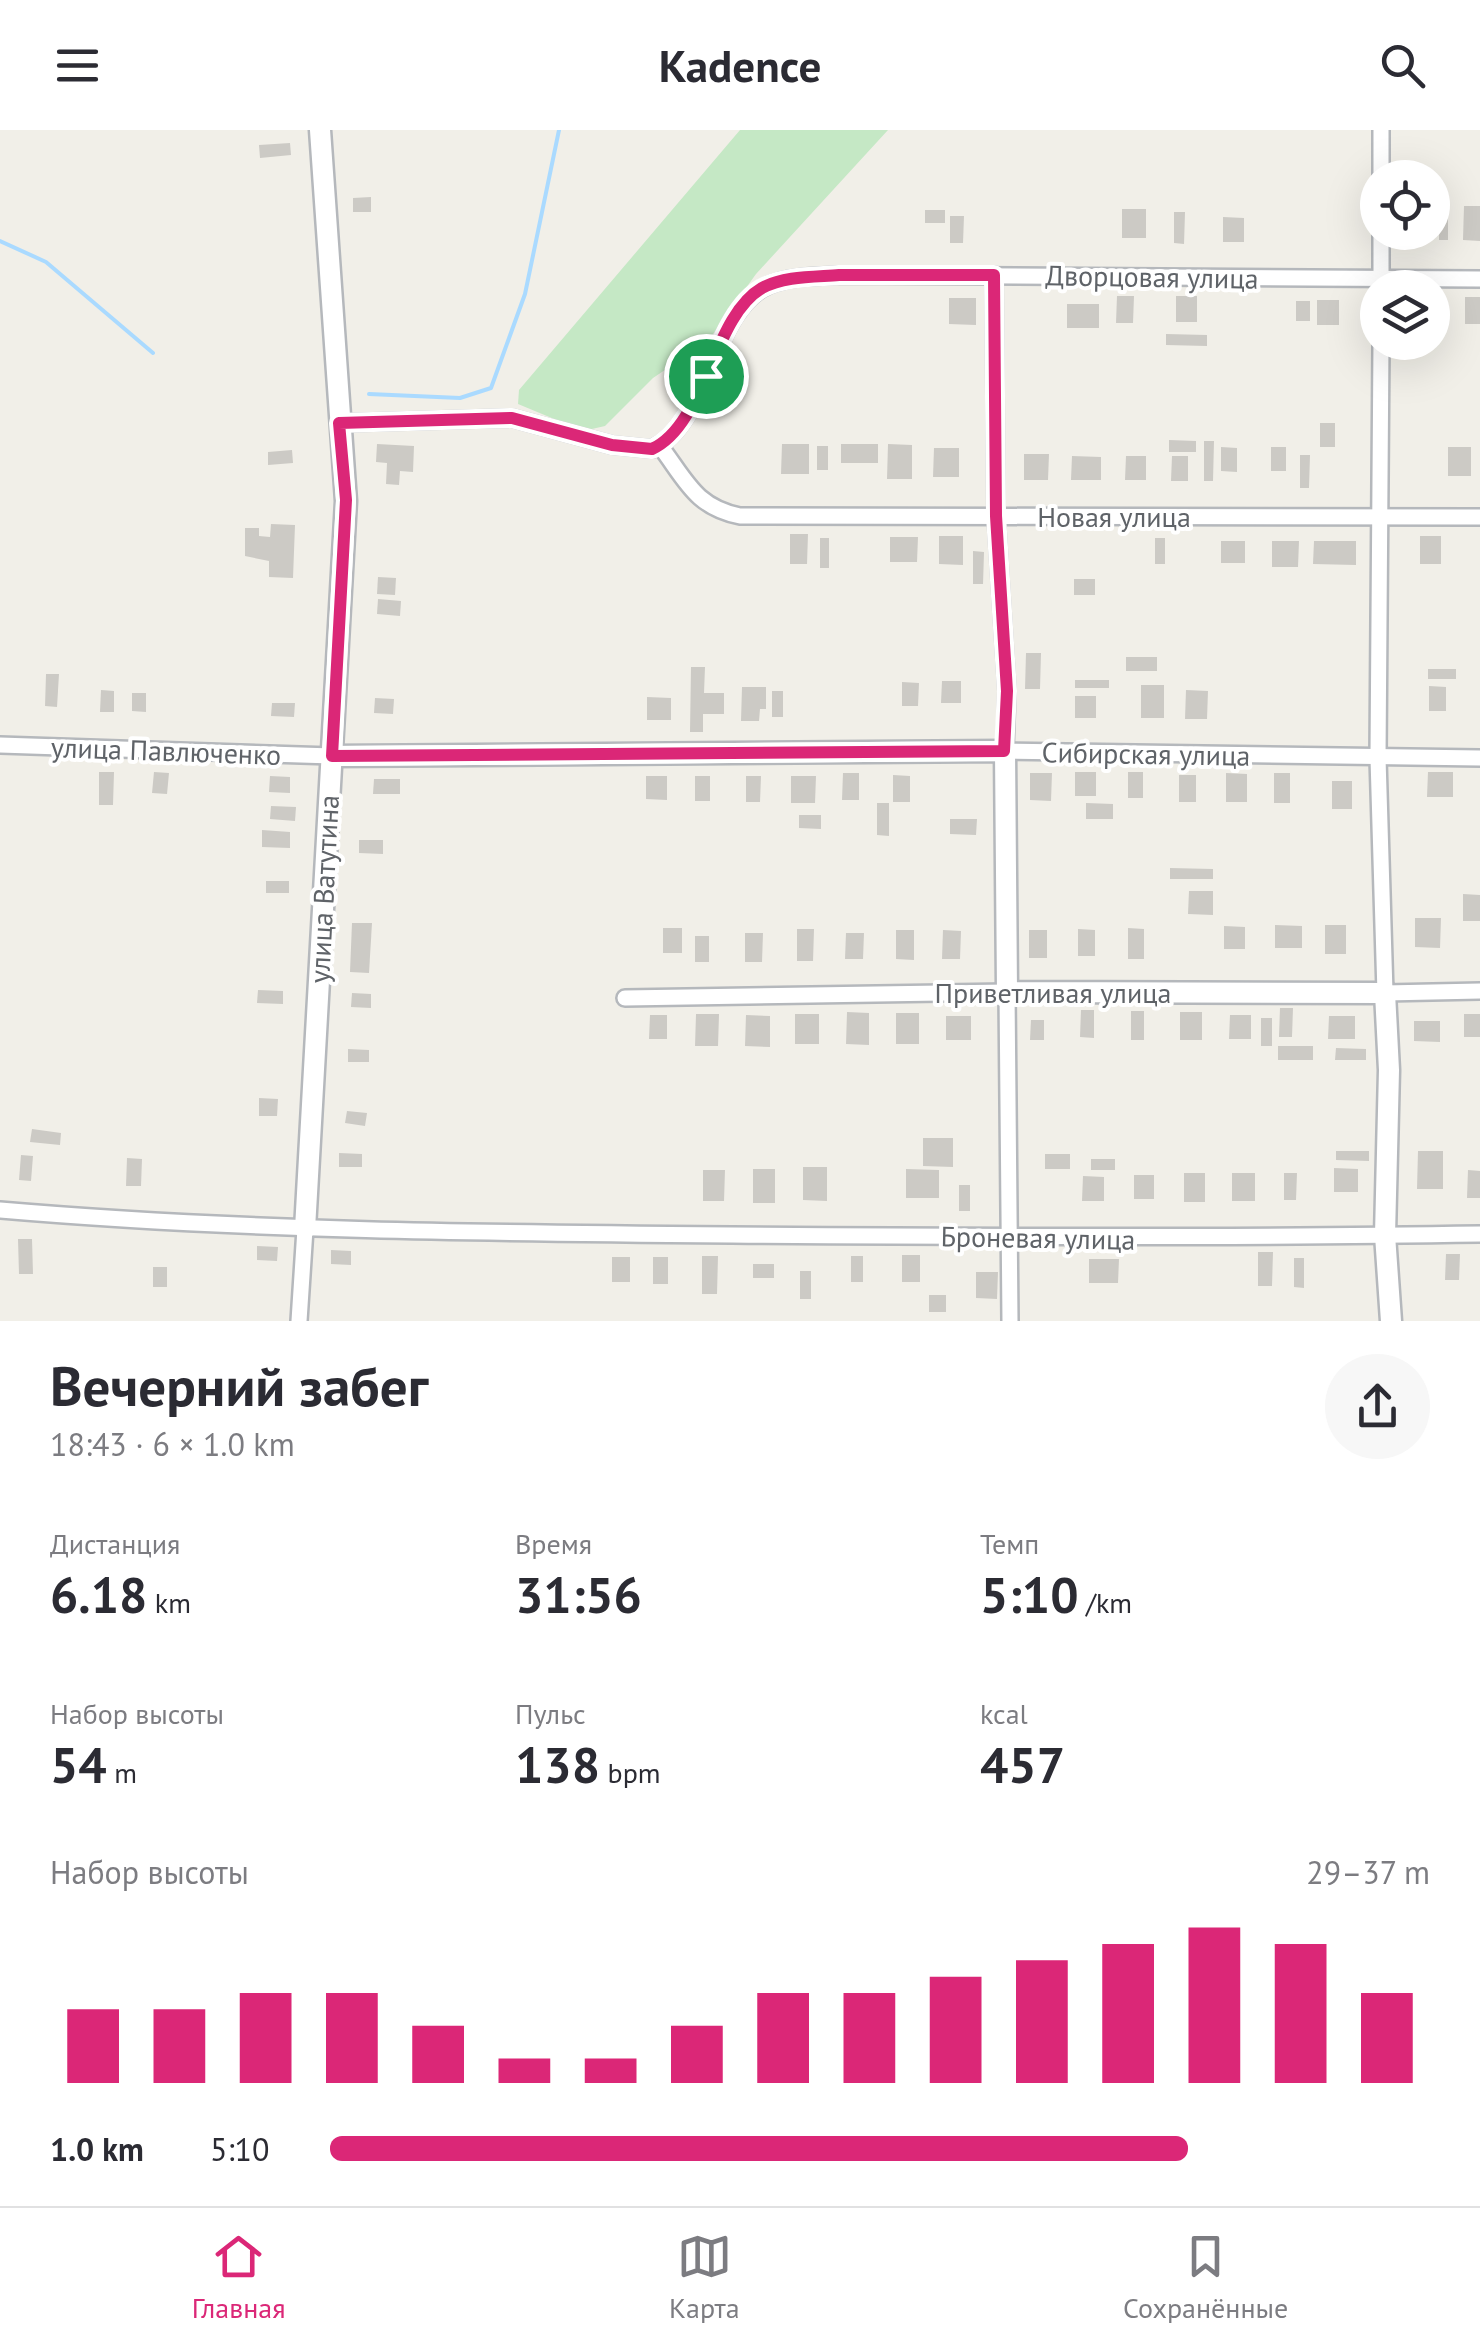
<!DOCTYPE html>
<html lang="ru">
<head>
<meta charset="utf-8">
<style>
  :root { --surface:#fff; --page:#f7f7f7; --text:#2b2b33; --muted:#7c7c81; --line:#e1e1e2; --accent:#db2777 }
  body { margin:0; font-family:"PT Sans",sans-serif; background:var(--page); color:var(--text); height:100vh; display:flex; flex-direction:column; font-size:38px; white-space:nowrap }
  * { box-sizing:border-box; margin:0 }
  p { font-size:32px; color:var(--muted) }
  .icon { flex:none; width:55px; height:55px; fill:none; stroke:currentColor; stroke-width:2; stroke-linecap:round; stroke-linejoin:round }
  .map { position:relative; height:1191px; overflow:hidden }
  .sheet { display:flex; flex-direction:column; background:var(--surface); flex:1 }
  .sheet>* { flex:none }
  .fabs { position:absolute; left:1360px; top:30px; display:grid; gap:20px }
  .fabs a { display:grid; place-items:center; width:90px; height:90px; border-radius:50%; background:var(--surface); box-shadow:0 10px 40px #0002; font-size:50px }
  .pin { position:absolute; display:grid; place-items:center; width:85px; height:85px; color:#fff; margin:-42px; border:5px solid #fff; border-radius:50%; box-shadow:0 2px 10px #0007 }
  .round { display:grid; place-items:center; flex:none; width:105px; height:105px; border-radius:52px; background:var(--page) }
  .headline { display:flex; align-items:center; justify-content:space-between; height:170px; padding:0 50px }
  h1 { font-size:55px; font-weight:700; line-height:75px }
  .figures { display:grid; grid-template-columns:repeat(3,1fr); gap:15px; height:170px; padding:10px 50px }
  .figures div { display:grid; align-content:center }
  .figures b { font-size:50px; font-weight:700 }
  .figures small { font-size:28px; font-weight:400 }
  .figures p { font-size:28px }
  .chart { height:280px; padding:20px 50px }
  .chart p { display:flex; justify-content:space-between }
  .chart svg { width:100%; height:180px; margin-top:10px; stroke:var(--accent); stroke-width:6 }
  ul { padding:0 50px; list-style:none; font-size:32px }
  li { display:grid; grid-template-columns:160px 120px 1fr; align-items:center; height:75px }
  li i { height:25px; border-radius:12px; background:var(--accent) }
  header { display:flex; justify-content:space-between; align-items:center; height:130px; padding:0 50px; background:var(--surface); font-size:45px; font-weight:700 }
  .dock { display:flex; justify-content:space-around; align-items:center; height:140px; border-top:2px solid var(--line); background:var(--surface); font-size:28px; color:var(--muted) }
  .dock a { display:grid; justify-items:center; gap:5px }
  .dock .current { color:var(--accent) }
  .map>svg:first-child { display:block }
</style>
</head>
<body>
<header><svg class="icon" aria-label="menu" viewBox="0 0 24 24"><path d="M4 6h16M4 12h16M4 18h16"/></svg>Kadence<svg class="icon" aria-label="search" viewBox="0 0 24 24"><circle cx="10" cy="10" r="6"/><path d="M15 15l6 6"/></svg></header>
<div class="map">
<svg width="1480" height="1191" viewBox="0 0 1480 1191">
  <rect width="100%" height="100%" fill="#f1efe8"/>
  <!-- green -->
  <path fill="#c5e8c5" d="M740,0H888L756,144L708,211L653,248L605,296L583,301L518,274L519,260Z"/>
  <g fill="none" stroke-linecap="round" stroke-linejoin="round">
    <!-- stream -->
    <g stroke="#aadaff" stroke-width="4">
      <path d="M0,111L46,132L153,223"/>
      <path d="M369,264L460,268L491,258L525,164L559,0"/>
    </g>
  </g>
  <!-- building -->
  <g fill="#cccac5">
    <path d="M290,13L291,25L260,28L259,15Z"/>
    <path d="M371,67V82H353V68Z"/>
    <rect x="1439" y="75" width="9" height="35"/>
    <path d="M1464,76H1480V111L1463,110Z"/>
    <rect x="1122" y="79" width="24" height="29"/>
    <rect x="925" y="80" width="20" height="13"/>
    <path d="M1174,82H1185L1184,114L1174,113Z"/>
    <path d="M950,86H964L963,113H950Z"/>
    <path d="M1223,87L1244,88V112H1223Z"/>
    <path d="M1117,166H1134L1133,193H1116Z"/>
    <rect x="1176" y="166" width="21" height="26"/>
    <rect x="1465" y="167" width="15" height="27"/>
    <path d="M949,168H976V195L949,194Z"/>
    <rect x="1317" y="170" width="22" height="25"/>
    <rect x="1296" y="171" width="14" height="20"/>
    <rect x="1067" y="174" width="32" height="24"/>
    <path d="M1166,204L1207,205V216L1166,215Z"/>
    <rect x="1320" y="293" width="15" height="24"/>
    <path d="M1169,310L1196,311V322H1169Z"/>
    <path d="M1204,311H1214L1213,351H1204Z"/>
    <path d="M377,314L414,316L413,342L400,341L399,355L386,354L387,333L376,332Z"/>
    <path d="M782,314H809V344H781Z"/>
    <rect x="841" y="314" width="37" height="19"/>
    <path d="M888,314L912,315V349H887Z"/>
    <rect x="817" y="316" width="11" height="24"/>
    <path d="M1221,317L1237,318V342L1221,341Z"/>
    <rect x="1271" y="317" width="15" height="24"/>
    <rect x="1448" y="317" width="23" height="29"/>
    <path d="M934,318H959V347H933Z"/>
    <path d="M292,320L293,333L268,335V322Z"/>
    <path d="M1024,324H1049L1048,350H1024Z"/>
    <path d="M1300,325H1310L1309,358H1300Z"/>
    <path d="M1072,326L1101,327V350H1071Z"/>
    <path d="M1126,326H1146V350H1125Z"/>
    <path d="M1172,326H1188V351H1171Z"/>
    <path d="M271,394L295,395L293,448L269,447V431L245,426V398H259V406L270,407Z"/>
    <path d="M790,404H808L807,434H790Z"/>
    <path d="M939,406H963V435L939,434Z"/>
    <rect x="1420" y="406" width="21" height="28"/>
    <path d="M890,407H918L917,432H890Z"/>
    <rect x="820" y="408" width="9" height="30"/>
    <rect x="1155" y="408" width="10" height="26"/>
    <rect x="1221" y="411" width="24" height="22"/>
    <path d="M1272,411H1299L1298,437H1272Z"/>
    <path d="M1314,411H1356V435L1313,434Z"/>
    <path d="M973,421L984,422L983,454H973Z"/>
    <path d="M378,447L396,448L395,465L377,464Z"/>
    <rect x="1074" y="449" width="21" height="16"/>
    <path d="M378,469L401,471L400,486L377,484Z"/>
    <path d="M1026,523H1041L1040,559H1025Z"/>
    <rect x="1126" y="527" width="31" height="14"/>
    <path d="M691,537H705L704,563H724V584H703V602H690Z"/>
    <rect x="1428" y="539" width="28" height="10"/>
    <path d="M46,544H59L57,577L45,576Z"/>
    <rect x="1075" y="550" width="34" height="8"/>
    <path d="M942,551H961V573H941Z"/>
    <path d="M902,552L919,553L918,576H902Z"/>
    <rect x="1141" y="555" width="23" height="33"/>
    <path d="M1429,556L1446,557V581H1429Z"/>
    <path d="M742,557H766V579H760L759,591H741Z"/>
    <path d="M101,560L114,561V582H100Z"/>
    <path d="M1186,560L1208,561L1207,589H1185Z"/>
    <rect x="772" y="561" width="11" height="26"/>
    <path d="M132,563H146V582L132,581Z"/>
    <rect x="1075" y="566" width="21" height="22"/>
    <path d="M647,567L671,568V590H647Z"/>
    <path d="M375,568L394,569L393,584L374,583Z"/>
    <path d="M272,573H295L294,587L271,586Z"/>
    <path d="M99,642H114L113,675H99Z"/>
    <path d="M154,642L169,643L167,664L152,663Z"/>
    <rect x="1075" y="642" width="21" height="24"/>
    <rect x="1128" y="642" width="15" height="26"/>
    <path d="M1428,642H1453V667H1427Z"/>
    <path d="M843,643H859V670H842Z"/>
    <path d="M1030,643H1052L1051,671L1030,670Z"/>
    <path d="M1226,643L1247,644V672H1226Z"/>
    <rect x="1274" y="643" width="16" height="30"/>
    <path d="M893,645L910,646V672H893Z"/>
    <rect x="1179" y="645" width="17" height="27"/>
    <path d="M270,646L290,647V663L269,662Z"/>
    <path d="M646,646H667V670L646,669Z"/>
    <rect x="695" y="646" width="15" height="25"/>
    <path d="M746,646H761L760,672H746Z"/>
    <path d="M791,646H816L815,673H791Z"/>
    <path d="M374,649H400V664H373Z"/>
    <rect x="1332" y="651" width="20" height="28"/>
    <path d="M877,673H889V706L877,705Z"/>
    <path d="M1086,673L1113,674V689H1086Z"/>
    <path d="M271,676L296,677L295,691L270,689Z"/>
    <path d="M799,685H821V699L799,698Z"/>
    <path d="M950,689H977L976,705L950,704Z"/>
    <path d="M262,700L290,702V718L262,717Z"/>
    <path d="M359,710H383V724L359,723Z"/>
    <path d="M1170,738L1213,739V749H1170Z"/>
    <rect x="266" y="751" width="23" height="12"/>
    <path d="M1189,761H1213V785L1188,784Z"/>
    <path d="M1463,764L1480,765V791H1463Z"/>
    <path d="M1415,788H1441L1440,818L1415,817Z"/>
    <path d="M352,793H372L369,843L350,842Z"/>
    <path d="M1275,795L1302,796V818H1275Z"/>
    <rect x="1325" y="795" width="21" height="29"/>
    <path d="M1224,796L1245,797V819H1224Z"/>
    <rect x="663" y="798" width="19" height="25"/>
    <path d="M1128,798L1144,799V829H1128Z"/>
    <path d="M797,799H814L813,831H797Z"/>
    <path d="M1078,799L1095,800V826H1078Z"/>
    <path d="M896,800H914V830L896,829Z"/>
    <path d="M943,800L961,801L960,829H942Z"/>
    <rect x="1029" y="800" width="18" height="28"/>
    <path d="M745,803H763L762,832H745Z"/>
    <path d="M846,803H864L863,829H845Z"/>
    <rect x="695" y="806" width="14" height="26"/>
    <path d="M258,860L283,861V874L257,873Z"/>
    <path d="M352,863L371,864V878L351,877Z"/>
    <path d="M1280,878H1293L1292,907H1279Z"/>
    <path d="M1081,880H1094V908L1080,907Z"/>
    <rect x="1131" y="881" width="13" height="29"/>
    <path d="M847,882L869,883V915L846,914Z"/>
    <rect x="1180" y="882" width="22" height="28"/>
    <rect x="896" y="883" width="23" height="31"/>
    <path d="M696,884H719L718,916H695Z"/>
    <rect x="795" y="884" width="24" height="30"/>
    <rect x="1464" y="884" width="16" height="23"/>
    <path d="M650,885H667V909H649Z"/>
    <path d="M746,885L770,886V917L745,916Z"/>
    <path d="M1230,885H1251V909H1229Z"/>
    <rect x="946" y="886" width="25" height="24"/>
    <path d="M1329,886H1355V909H1328Z"/>
    <rect x="1261" y="888" width="11" height="28"/>
    <path d="M1031,890H1044V910H1030Z"/>
    <path d="M1414,891H1440V912L1414,911Z"/>
    <rect x="1278" y="916" width="35" height="14"/>
    <path d="M1336,918L1366,919V930H1335Z"/>
    <path d="M348,919L369,920V932H348Z"/>
    <path d="M259,968L278,969L277,986H259Z"/>
    <path d="M347,981L367,983L365,996L345,993Z"/>
    <path d="M32,999L61,1003L60,1015L30,1012Z"/>
    <path d="M923,1008H953V1037L923,1036Z"/>
    <path d="M1336,1021H1369V1031L1336,1030Z"/>
    <path d="M1418,1021H1443V1059H1417Z"/>
    <path d="M339,1023L362,1024V1037H339Z"/>
    <rect x="1045" y="1024" width="25" height="15"/>
    <path d="M21,1025L33,1026L31,1051L19,1050Z"/>
    <path d="M127,1028L142,1029L141,1056H126Z"/>
    <rect x="1091" y="1029" width="24" height="11"/>
    <path d="M803,1037H827V1071L803,1070Z"/>
    <path d="M1334,1038L1358,1039V1062H1334Z"/>
    <rect x="753" y="1039" width="22" height="34"/>
    <path d="M906,1039L939,1040V1068H906Z"/>
    <path d="M703,1040H725L724,1071H703Z"/>
    <path d="M1468,1040L1480,1041V1068H1467Z"/>
    <rect x="1184" y="1043" width="21" height="29"/>
    <rect x="1232" y="1043" width="23" height="28"/>
    <path d="M1284,1043H1297L1296,1070H1284Z"/>
    <rect x="1134" y="1045" width="20" height="24"/>
    <path d="M1083,1046L1104,1047V1071H1082Z"/>
    <rect x="959" y="1055" width="11" height="26"/>
    <path d="M18,1109H32L33,1144H19Z"/>
    <path d="M257,1116L278,1117L277,1131L257,1130Z"/>
    <path d="M331,1120L351,1121V1135L331,1134Z"/>
    <path d="M1258,1122H1273L1272,1156H1258Z"/>
    <path d="M1446,1124H1460L1459,1150H1445Z"/>
    <rect x="902" y="1125" width="18" height="27"/>
    <path d="M702,1126H718L717,1164H702Z"/>
    <rect x="851" y="1126" width="12" height="26"/>
    <rect x="612" y="1127" width="18" height="25"/>
    <rect x="653" y="1127" width="15" height="27"/>
    <path d="M1294,1128H1304V1158L1294,1157Z"/>
    <path d="M1089,1129H1119L1118,1153H1089Z"/>
    <rect x="753" y="1134" width="21" height="14"/>
    <rect x="153" y="1137" width="14" height="20"/>
    <rect x="800" y="1141" width="11" height="28"/>
    <path d="M976,1142H998L997,1169L976,1168Z"/>
    <rect x="929" y="1165" width="17" height="17"/>
  </g>
  <g fill="none" stroke-linecap="round" stroke-linejoin="round">
    <!-- minor casing -->
    <g stroke="#b5b8bc" stroke-width="20">
      <g id="minor">
        <path d="M1381,0V48"/>
        <path d="M1381,102V158"/>
        <path d="M994,145L996,386L1007,561L1005,621L1480,628"/>
        <path d="M1381,212L1378,628L1385,863L1480,861"/>
        <path d="M339,293L512,288L612,315L652,319C708,294 712,178 769,155C790,146 816,147 839,145L1480,149"/>
        <path d="M660,316C686,350 695,377 740,386L1480,387"/>
        <path d="M0,615L332,626"/>
        <path d="M625,868L1007,862L1010,1191"/>
        <path d="M0,1080C244,1101 488,1103 732,1105C982,1107 1231,1108 1480,1104"/>
        <path d="M299,1191L305,1099"/>
      </g>
    </g>
    <!-- tertiary casing -->
    <g stroke="#b5b8bc" stroke-width="25">
      <g id="tertiary">
        <path d="M332,626L1005,621L1007,862L1385,863L1389,940L1385,1105L1391,1191"/>
        <path d="M305,1099L346,371L320,0"/>
      </g>
    </g>
    <!-- minor -->
    <use href="#minor" stroke="#fff" stroke-width="15"/>
    <!-- tertiary -->
    <use href="#tertiary" stroke="#fff" stroke-width="20"/>
  </g>
  <g fill="none" stroke-linecap="round" stroke-linejoin="round">
    <!-- route casing -->
    <g stroke="#fff" stroke-width="20">
      <path id="route" d="M839,145H994L996,386L1007,561L1004,621L332,626L346,370L339,293L512,288L612,315L652,319C706,294 712,187 762,158C784,146 814,147 839,145Z"/>
    </g>
    <!-- route -->
    <use href="#route" stroke="#db2777" stroke-width="12"/>
  </g>
  <g text-anchor="middle" stroke-width="8" stroke-linejoin="round" paint-order="stroke">
    <!-- street labels -->
    <g font-size="28" fill="#5f6368" stroke="#fff">
      <text transform="translate(1152 147) rotate(1)" y="10">Дворцовая улица</text>
      <text x="1114" y="397">Новая улица</text>
      <text transform="translate(166 621) rotate(2)" y="10">улица Павлюченко</text>
      <text transform="translate(1146 624) rotate(1)" y="10">Сибирская улица</text>
      <text transform="translate(324 759) rotate(-87)" y="10">улица Ватутина</text>
      <text x="1053" y="873">Приветливая улица</text>
      <text transform="translate(1038 1108) rotate(1)" y="10">Броневая улица</text>
    </g>
  </g>
</svg>
<div class="fabs">
<a><svg class="icon" aria-label="locate" viewBox="0 0 24 24"><circle cx="12" cy="12" r="6"/><path d="M12 2v4M12 18v4M2 12h4M18 12h4"/></svg></a>
<a><svg class="icon" aria-label="layers" viewBox="0 0 24 24"><path d="M12 4l9 5-9 5-9-5zM3 14l9 5 9-5"/></svg></a>
</div>
<div class="pin" style="left:706px;top:246px;background:#1e9e55"><svg class="icon" aria-label="arrive" viewBox="0 0 24 24"><path d="M6 21V4h12l-3 4 3 4H6"/></svg></div>
</div>
<section class="sheet">
<div class="headline"><div><h1>Вечерний забег</h1><p>18:43 · 6 × 1.0 km</p></div><a class="round"><svg class="icon" aria-label="share" viewBox="0 0 24 24"><path d="M12 15V3M7 8l5-5 5 5M5 13v7h14v-7"/></svg></a></div>
<div class="figures">
<div><p>Дистанция</p><b>6.18<small> km</small></b></div>
<div><p>Время</p><b>31:56</b></div>
<div><p>Темп</p><b>5:10<small> /km</small></b></div>
</div>
<div class="figures">
<div><p>Набор высоты</p><b>54<small> m</small></b></div>
<div><p>Пульс</p><b>138<small> bpm</small></b></div>
<div><p>kcal</p><b>457</b></div>
</div>
<div class="chart"><p><span>Набор высоты</span>29–37 m</p>
<svg viewBox="0 0 160 44" preserveAspectRatio="none"><path d="M5 44V26M15 44V26M25 44V22M35 44V22M45 44V30M55 44V38M65 44V38M75 44V30M85 44V22M95 44V22M105 44V18M115 44V14M125 44V10M135 44V6M145 44V10M155 44V22"/></svg>
</div>
<ul>
<li><b>1.0 km</b>5:10<i style="width:78%"></i></li>
</ul>
</section>
<nav class="dock">
<a class="current"><svg class="icon" aria-label="home" viewBox="0 0 24 24"><path d="M3 11l9-7 9 7M6 9v11h12V9"/></svg>Главная</a>
<a><svg class="icon" aria-label="map" viewBox="0 0 24 24"><path d="M3 6l6-2 6 2 6-2v14l-6 2-6-2-6 2zM9 4v14M15 6v14"/></svg>Карта</a>
<a><svg class="icon" aria-label="saved" viewBox="0 0 24 24"><path d="M7 4h10v16l-5-4-5 4z"/></svg>Сохранённые</a>
</nav>
</body>
</html>
